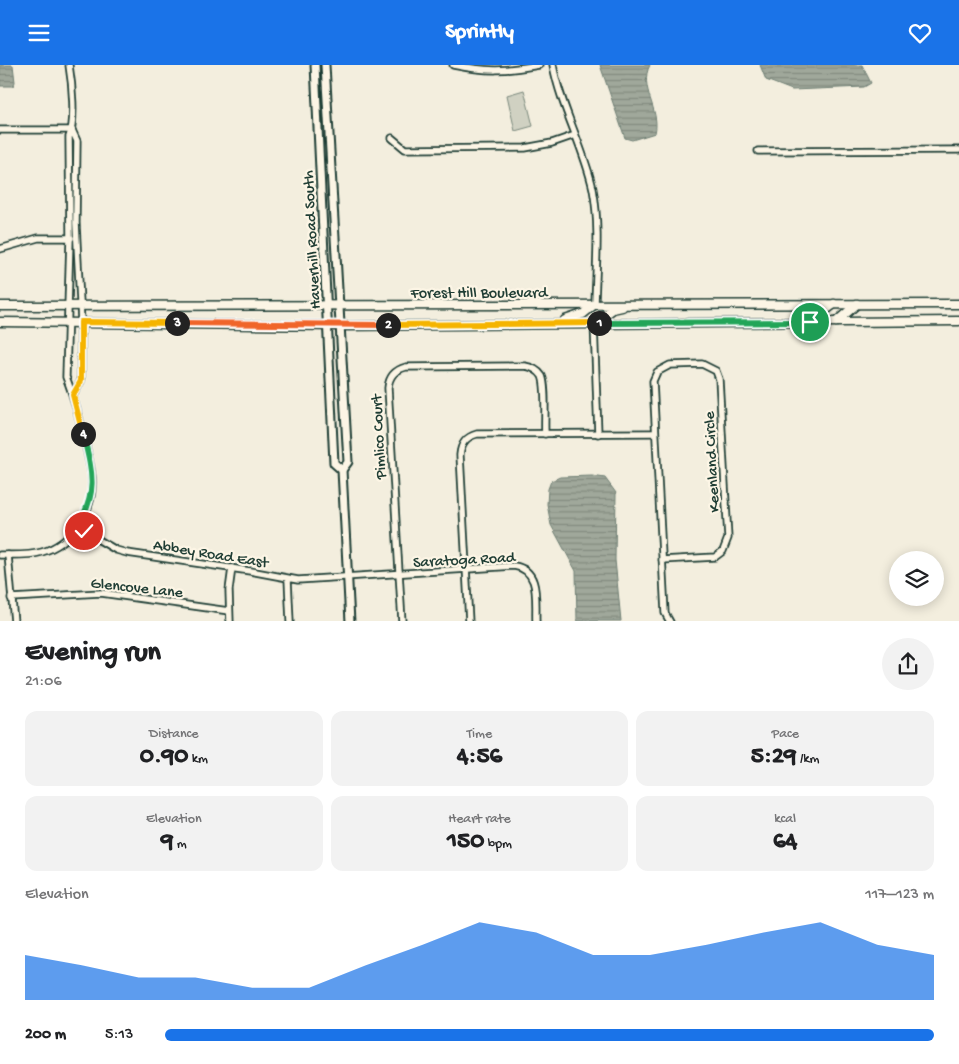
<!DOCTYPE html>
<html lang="en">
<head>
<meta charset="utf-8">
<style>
  :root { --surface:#fff; --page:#f2f2f2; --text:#202124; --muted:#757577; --accent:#1a73e8 }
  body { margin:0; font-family:"Gochi Hand",sans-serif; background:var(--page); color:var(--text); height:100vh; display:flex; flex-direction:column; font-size:19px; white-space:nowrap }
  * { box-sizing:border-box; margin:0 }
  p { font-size:16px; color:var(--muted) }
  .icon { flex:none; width:28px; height:28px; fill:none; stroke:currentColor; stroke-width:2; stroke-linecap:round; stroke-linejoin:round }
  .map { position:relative; height:556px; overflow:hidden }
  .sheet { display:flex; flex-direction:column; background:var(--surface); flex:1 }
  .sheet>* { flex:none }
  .tools { position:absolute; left:889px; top:486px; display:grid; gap:10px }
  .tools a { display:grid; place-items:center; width:55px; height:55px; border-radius:50%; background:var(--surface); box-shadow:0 2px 12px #0003; font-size:25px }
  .pin { position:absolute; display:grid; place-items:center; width:42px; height:42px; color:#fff; margin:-21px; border:2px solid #fff; border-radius:50%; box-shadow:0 1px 5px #0007 }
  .km { position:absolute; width:25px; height:25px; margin:-12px; border-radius:50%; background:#222; color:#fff; font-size:14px; line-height:25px; text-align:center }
  .round { display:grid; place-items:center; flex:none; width:52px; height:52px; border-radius:26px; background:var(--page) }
  .headline { display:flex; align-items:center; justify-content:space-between; height:85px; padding:0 25px }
  h1 { font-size:28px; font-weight:700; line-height:38px }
  .figures { display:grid; grid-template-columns:repeat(3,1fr); gap:8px; height:85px; padding:5px 25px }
  .figures div { display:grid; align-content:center; border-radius:12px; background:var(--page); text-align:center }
  .figures b { font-size:25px; font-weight:700 }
  .figures small { font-size:14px; font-weight:400 }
  .figures p { font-size:14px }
  .chart { height:140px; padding:10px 25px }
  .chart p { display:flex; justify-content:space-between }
  .chart svg { width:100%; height:90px; margin-top:5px; fill:var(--accent); opacity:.7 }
  ul { padding:0 25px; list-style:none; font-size:16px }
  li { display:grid; grid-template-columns:80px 60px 1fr; align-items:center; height:38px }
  li i { height:12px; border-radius:6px; background:var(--accent) }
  header { display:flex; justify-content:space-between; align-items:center; height:65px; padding:0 25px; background:var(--accent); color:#fff; font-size:22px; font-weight:700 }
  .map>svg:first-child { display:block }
</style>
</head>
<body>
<header><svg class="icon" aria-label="menu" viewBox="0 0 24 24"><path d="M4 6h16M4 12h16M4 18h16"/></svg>Sprintly<svg class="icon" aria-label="heart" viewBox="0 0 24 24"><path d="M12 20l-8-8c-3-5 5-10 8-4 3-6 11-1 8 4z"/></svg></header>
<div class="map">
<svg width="959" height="557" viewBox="0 0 959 557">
  <defs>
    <pattern id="water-rules" width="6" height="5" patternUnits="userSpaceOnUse" patternTransform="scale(1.25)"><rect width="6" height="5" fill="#a0a89b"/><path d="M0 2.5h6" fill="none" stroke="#828a7f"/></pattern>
  </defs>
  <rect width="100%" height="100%" fill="#f3eede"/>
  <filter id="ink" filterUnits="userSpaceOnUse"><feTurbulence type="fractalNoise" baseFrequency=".02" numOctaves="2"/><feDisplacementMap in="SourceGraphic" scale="10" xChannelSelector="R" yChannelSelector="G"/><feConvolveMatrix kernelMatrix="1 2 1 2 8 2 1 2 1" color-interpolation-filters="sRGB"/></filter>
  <g filter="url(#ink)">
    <!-- pitch -->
    <path fill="#d0d1c2" stroke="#78877b" d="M524,25L533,61L515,66L507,30Z"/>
    <!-- water -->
    <g fill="url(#water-rules)" stroke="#6c7d72">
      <path d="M0,0H13L15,17L13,21H0Z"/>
      <path d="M600,0H650C638,22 661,45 655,68L632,75L625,73Z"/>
      <path d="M760,0H862L871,18L864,22L792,25L766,15Z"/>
      <path d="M592,411L605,413L616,428L615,495L621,556H577L576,506L551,460L547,439L548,424L551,416L560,412Z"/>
    </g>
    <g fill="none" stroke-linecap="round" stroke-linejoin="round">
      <!-- minor casing -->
      <g stroke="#1f3d34" stroke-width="9">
        <g id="minor">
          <path d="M453,0C487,7 506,6 539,0"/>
          <path d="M553,0C561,43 584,82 593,124C600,161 596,201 595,239"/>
          <path d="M0,65H72"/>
          <path d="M72,65L77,76L76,158L81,257V316L73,330"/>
          <path d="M392,73L405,84L525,83L552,78L575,70"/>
          <path d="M758,86L959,85"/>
          <path d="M0,184L38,173H71"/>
          <path d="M594,258L598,369"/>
          <path d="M77,462L116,485L127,488L250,506L298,515L514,501C541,505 535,535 536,557"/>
          <path d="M0,490C14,490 29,491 42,487C70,479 92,449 92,420C93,410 90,400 88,390C82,363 76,337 66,312L70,173L69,72C76,56 72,18 69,0"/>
          <path d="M8,490L14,557"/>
          <path d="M662,495L715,492L723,486L728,473L719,314L716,306L702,299L670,300L657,307L653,316L665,548L670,557"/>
          <path d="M288,514L290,557"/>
          <path d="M11,533L101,528L229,546"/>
          <path d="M230,557L229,525L232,503"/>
          <path d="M402,557L388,323C389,311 395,305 406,302L525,301C532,302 538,305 542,311C547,321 544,356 545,369"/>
          <path d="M469,557L460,390C461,378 466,372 477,369L655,368"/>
        </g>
      </g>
      <!-- tertiary casing -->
      <g stroke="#1f3d34" stroke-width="11">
        <g id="tertiary">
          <path d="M315,0L334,398L342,405"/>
          <path d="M325,0L348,397L342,405L350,557"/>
        </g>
      </g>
      <!-- secondary casing -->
      <g stroke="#1f3d34" stroke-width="11">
        <g id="secondary">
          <path d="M0,241L959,239"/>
          <path d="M565,255L583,249L595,239"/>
          <path d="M0,257L341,261L959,256"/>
          <path d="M810,257L834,239"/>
          <path d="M836,257L857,239"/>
          <path d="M594,258L613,244L622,242"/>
        </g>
      </g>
      <!-- minor -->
      <use href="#minor" stroke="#fcf5e5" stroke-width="5.5"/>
      <!-- tertiary -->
      <use href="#tertiary" stroke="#fcf5e5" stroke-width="7"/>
      <!-- secondary -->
      <use href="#secondary" stroke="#fcf5e5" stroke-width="8"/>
    </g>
  </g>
  <g fill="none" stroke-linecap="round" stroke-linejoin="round" filter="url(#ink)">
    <!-- split-1 casing -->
    <g stroke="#fff" stroke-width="10">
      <path id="split-1" d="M599,258L810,257"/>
    </g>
    <!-- split-2 casing -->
    <g stroke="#fff" stroke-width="10">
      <path id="split-2" d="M388,260L599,258"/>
    </g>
    <!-- split-3 casing -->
    <g stroke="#fff" stroke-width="10">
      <path id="split-3" d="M177,258L388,260"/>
    </g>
    <!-- split-4 casing -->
    <g stroke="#fff" stroke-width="10">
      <path id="split-4" d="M83,369L73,330L81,316V257L177,258"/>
    </g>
    <!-- split-5 casing -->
    <g stroke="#fff" stroke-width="10">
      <path id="split-5" d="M83,369C92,406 99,427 77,462L84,466"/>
    </g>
    <!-- split-1 -->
    <use href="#split-1" stroke="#22a559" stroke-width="6"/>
    <!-- split-2 -->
    <use href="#split-2" stroke="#f5b400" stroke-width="6"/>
    <!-- split-3 -->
    <use href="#split-3" stroke="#f0652b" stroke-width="6"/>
    <!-- split-4 -->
    <use href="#split-4" stroke="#f5b400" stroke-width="6"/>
    <!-- split-5 -->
    <use href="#split-5" stroke="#22a559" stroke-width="6"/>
  </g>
  <g text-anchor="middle" stroke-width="4.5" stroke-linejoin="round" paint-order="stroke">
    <!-- street labels -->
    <g font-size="16" fill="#1f3d34" stroke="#fcf5e5">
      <text transform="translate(310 175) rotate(-93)" y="6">Haverhill Road South</text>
      <text x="479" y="232">Forest Hill Boulevard</text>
      <text transform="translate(377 372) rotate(-93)" y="6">Pimlico Court</text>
      <text transform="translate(710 397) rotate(-93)" y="6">Keenland Circle</text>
      <text transform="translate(211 487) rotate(9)" y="6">Abbey Road East</text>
      <text transform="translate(464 493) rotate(-3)" y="6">Saratoga Road</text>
      <text transform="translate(137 521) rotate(6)" y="6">Glencove Lane</text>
    </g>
  </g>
</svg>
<div class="tools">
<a><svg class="icon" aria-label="layers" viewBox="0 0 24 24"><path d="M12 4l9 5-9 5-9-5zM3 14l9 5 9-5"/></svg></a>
</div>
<div class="pin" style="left:810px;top:257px;background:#1e9e55"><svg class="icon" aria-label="arrive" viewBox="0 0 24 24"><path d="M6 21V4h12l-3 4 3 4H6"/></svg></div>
<div class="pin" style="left:84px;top:466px;background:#d93025"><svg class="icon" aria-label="check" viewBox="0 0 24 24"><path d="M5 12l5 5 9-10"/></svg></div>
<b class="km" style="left:599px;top:258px">1</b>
<b class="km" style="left:388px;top:260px">2</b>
<b class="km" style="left:177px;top:258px">3</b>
<b class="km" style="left:83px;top:369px">4</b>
</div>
<section class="sheet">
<div class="headline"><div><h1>Evening run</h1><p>21:06</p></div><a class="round"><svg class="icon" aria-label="share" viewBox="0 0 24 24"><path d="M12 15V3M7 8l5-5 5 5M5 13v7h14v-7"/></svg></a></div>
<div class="figures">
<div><p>Distance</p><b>0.90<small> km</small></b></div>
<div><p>Time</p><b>4:56</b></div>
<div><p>Pace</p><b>5:29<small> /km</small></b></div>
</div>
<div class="figures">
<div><p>Elevation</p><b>9<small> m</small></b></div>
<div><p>Heart rate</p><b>150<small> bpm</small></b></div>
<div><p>kcal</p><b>64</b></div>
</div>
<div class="chart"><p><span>Elevation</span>117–123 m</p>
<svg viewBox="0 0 160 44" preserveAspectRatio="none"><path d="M0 44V22L10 27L20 33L30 33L40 38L50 38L60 27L70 17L80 6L90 11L100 22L110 22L120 17L130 11L140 6L150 17L160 22V44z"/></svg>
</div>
<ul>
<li><b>200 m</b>5:13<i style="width:100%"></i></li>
</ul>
</section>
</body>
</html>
